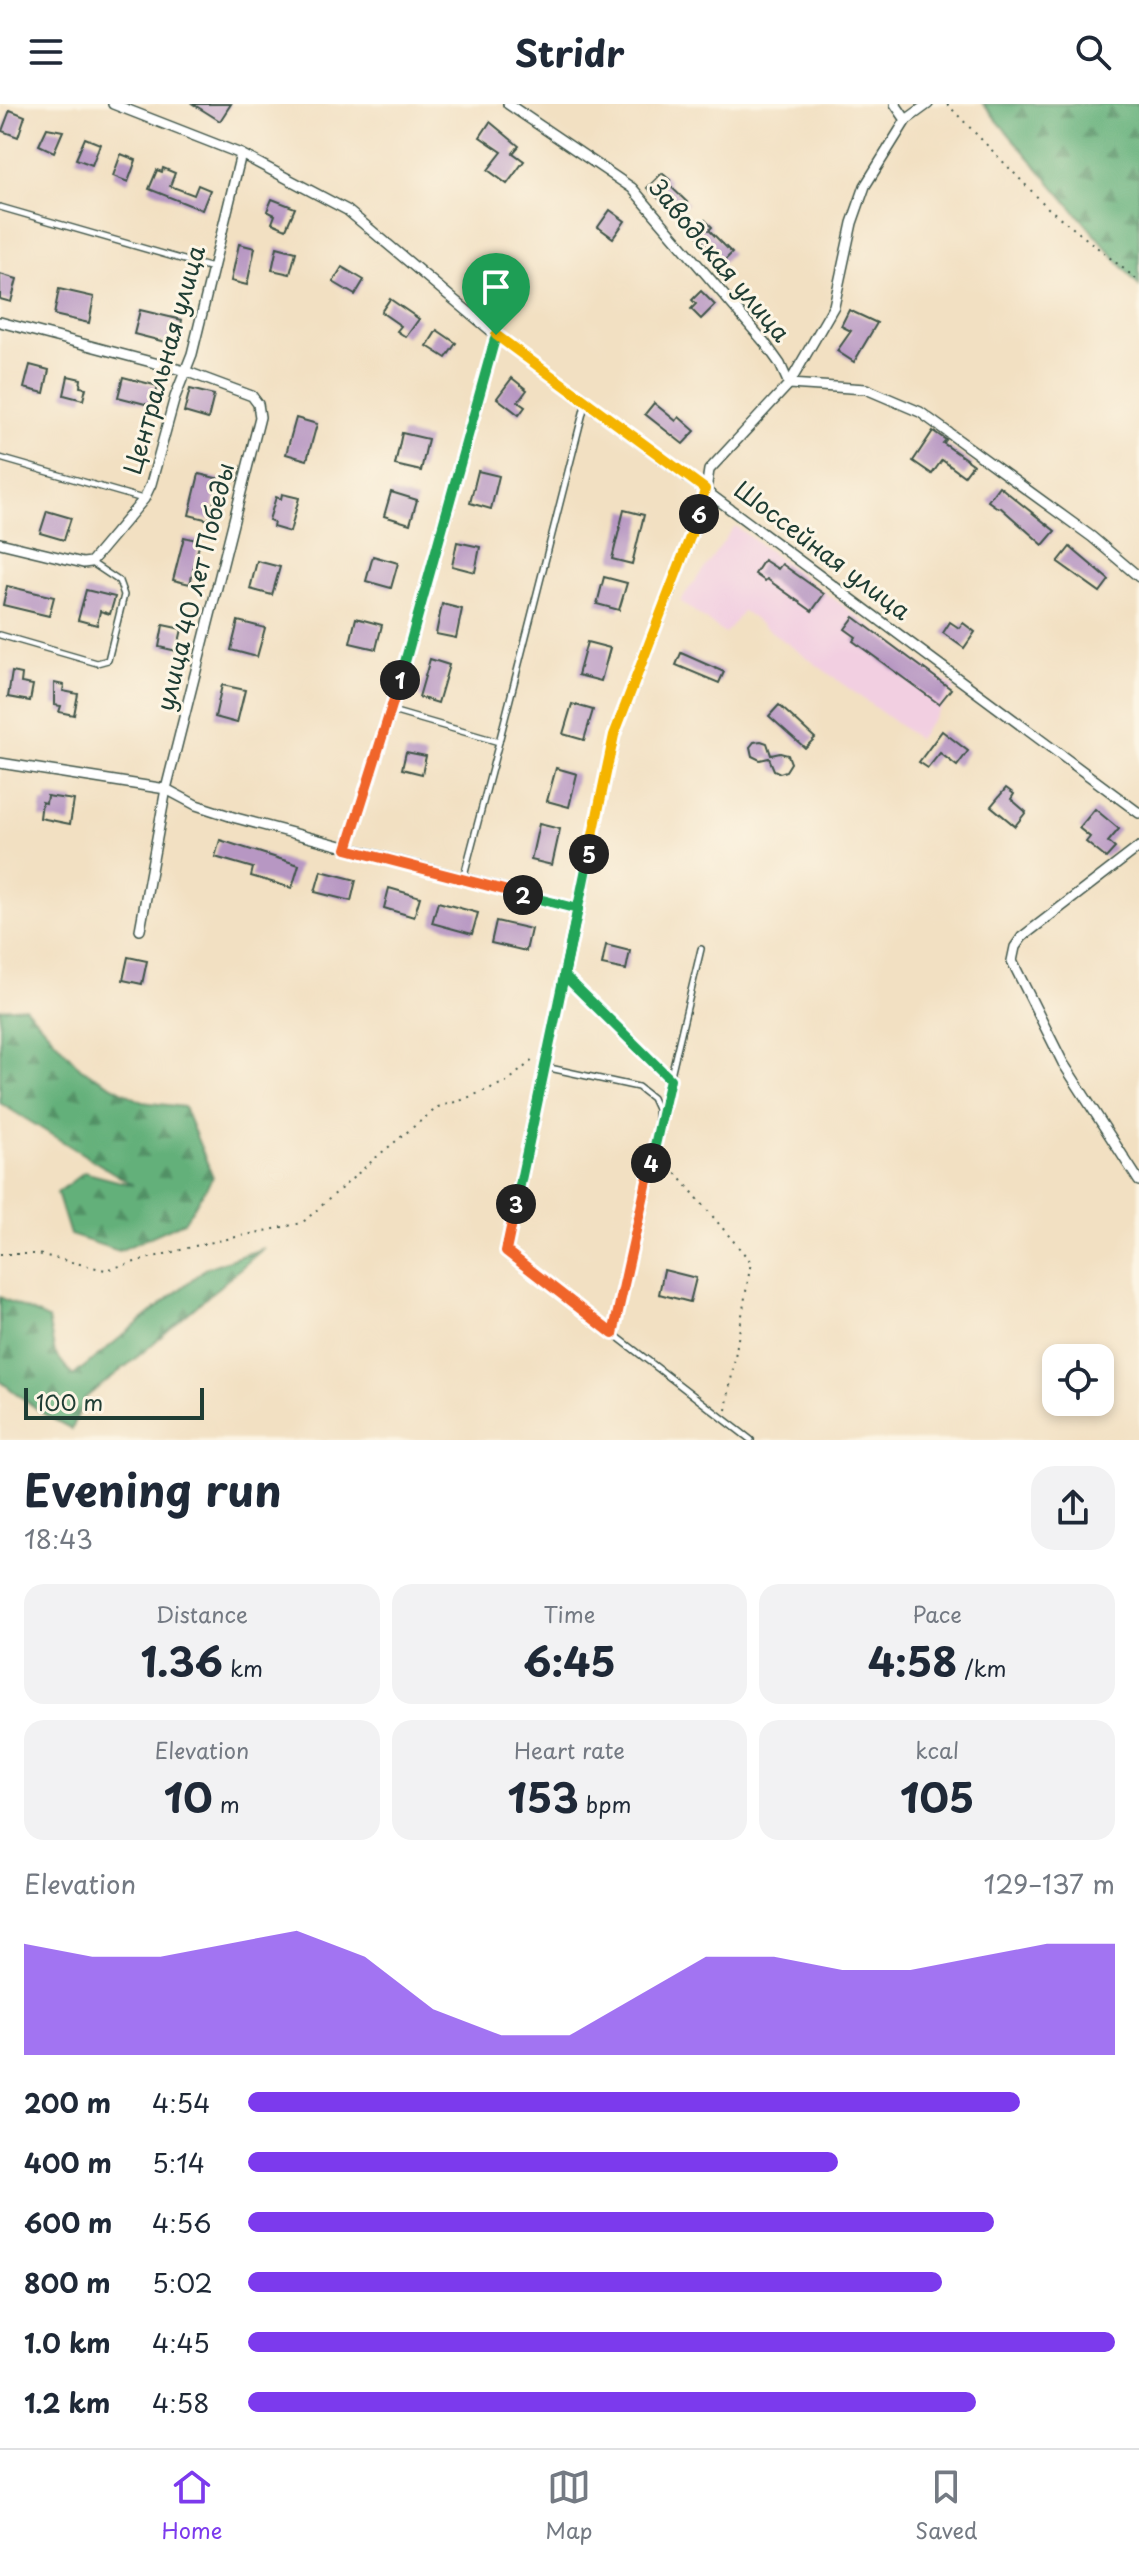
<!DOCTYPE html>
<html lang="en">
<head>
<meta charset="utf-8">
<style>
  :root { --surface:#fff; --page:#f2f2f3; --text:#1f2937; --muted:#747a83; --line:#e0e1e3; --accent:#7c3aed }
  body { margin:0; font-family:"Playpen Sans",sans-serif; background:var(--page); color:var(--text); height:100vh; display:flex; flex-direction:column; font-size:30px; white-space:nowrap }
  * { box-sizing:border-box; margin:0 }
  p { font-size:26px; color:var(--muted) }
  .icon { flex:none; width:44px; height:44px; fill:none; stroke:currentColor; stroke-width:2; stroke-linecap:round; stroke-linejoin:round }
  .map { position:relative; height:1336px; overflow:hidden }
  .drawer { display:flex; flex-direction:column; background:var(--surface); flex:1 }
  .drawer>* { flex:none }
  .fabs { position:absolute; left:1042px; top:1240px; display:grid; gap:16px }
  .fabs a { display:grid; place-items:center; width:72px; height:72px; border-radius:16px; background:var(--surface); box-shadow:0 4px 12px #0003; font-size:40px }
  .scale { position:absolute; left:24px; bottom:20px; width:180px; box-sizing:border-box; padding-left:8px; border:4px solid #1f3d34; border-top:0; font-size:22px; line-height:28px; white-space:nowrap; color:#1f3d34; -webkit-text-stroke:6px #fcf5e5; paint-order:stroke }
  .pin { position:absolute; display:grid; place-items:center; width:68px; height:68px; color:#fff; margin:-82px -34px; border-radius:50% 50% 50% 0; rotate:-45deg; box-shadow:0 0 8px #0007 }
  .pin .icon { rotate:45deg }
  .km { position:absolute; width:40px; height:40px; margin:-20px; border-radius:50%; background:#222; color:#fff; font-size:22px; line-height:40px; text-align:center }
  .round { display:grid; place-items:center; flex:none; width:84px; height:84px; border-radius:24px; background:var(--page) }
  .headline { display:flex; align-items:center; justify-content:space-between; height:136px; padding:0 24px }
  h1 { font-size:44px; font-weight:700; line-height:60px }
  .metrics { display:grid; grid-template-columns:repeat(3,1fr); gap:12px; height:136px; padding:8px 24px }
  .metrics div { display:grid; align-content:center; border-radius:20px; background:var(--page); text-align:center }
  .metrics b { font-size:40px; font-weight:700 }
  .metrics small { font-size:22px; font-weight:400 }
  .metrics p { font-size:22px }
  .chart { height:224px; padding:16px 24px }
  .chart p { display:flex; justify-content:space-between }
  .chart svg { width:100%; height:144px; margin-top:8px; fill:var(--accent); opacity:.7 }
  ul { padding:0 24px; list-style:none; font-size:26px }
  li { display:grid; grid-template-columns:128px 96px 1fr; align-items:center; height:60px }
  li i { height:20px; border-radius:10px; background:var(--accent) }
  header { display:flex; justify-content:space-between; align-items:center; height:104px; padding:0 24px; background:var(--surface); font-size:36px; font-weight:700 }
  .tabs { display:flex; justify-content:space-around; align-items:center; height:112px; border-top:2px solid var(--line); background:var(--surface); font-size:22px; color:var(--muted) }
  .tabs a { display:grid; justify-items:center; gap:4px }
  .tabs .active { color:var(--accent) }
  .map>svg:first-child { display:block }
</style>
</head>
<body>
<header><svg class="icon" aria-label="menu" viewBox="0 0 24 24"><path d="M4 6h16M4 12h16M4 18h16"/></svg>Stridr<svg class="icon" aria-label="search" viewBox="0 0 24 24"><circle cx="10" cy="10" r="6"/><path d="M15 15l6 6"/></svg></header>
<div class="map">
<svg width="1139" height="1336" viewBox="0 0 1139 1336">
  <defs>
    <pattern id="forest-firs" width="22" height="20" patternUnits="userSpaceOnUse" patternTransform="scale(2)"><rect width="22" height="20" fill="#63b07a"/><path d="M5 1l3.5 6h-7zM16 11l3.5 6h-7z" fill="#519065"/></pattern>
  </defs>
  <rect width="100%" height="100%" fill="#fcf5e5"/>
  <filter id="ink" filterUnits="userSpaceOnUse"><feTurbulence type="fractalNoise" baseFrequency=".0125" numOctaves="2"/><feDisplacementMap in="SourceGraphic" scale="16" xChannelSelector="R" yChannelSelector="G"/><feConvolveMatrix kernelMatrix="1 2 1 2 8 2 1 2 1" color-interpolation-filters="sRGB"/></filter>
  <filter id="wash" filterUnits="userSpaceOnUse"><feTurbulence type="fractalNoise" baseFrequency=".006" numOctaves="4" result="noise"/><feDisplacementMap in="SourceGraphic" scale="32" xChannelSelector="R" yChannelSelector="G"/><feGaussianBlur stdDeviation="1.8" result="paint"/><feColorMatrix in="noise" values="0 0 0 0 0 0 0 0 0 0 0 0 0 0 0 0 0 1.4 0 .05"/><feComposite in="paint" operator="in"/></filter>
  <g filter="url(#wash)">
    <rect width="100%" height="100%" fill="#f2e0c2"/>
    <!-- built -->
    <path fill="#f2cfe1" d="M735,422L955,584L918,635L743,507L725,530L680,497Z"/>
    <!-- forest -->
    <g fill="url(#forest-firs)" stroke="#417657" stroke-width="2">
      <path d="M983,0H1139V182Z"/>
      <path d="M25,903L81,965L142,998L184,1003L213,1073L184,1118L119,1147L70,1131L57,1089L84,1068L133,1081L0,999V905Z"/>
      <path d="M264,1144L135,1255L85,1294L72,1325L45,1311L0,1277V1193L48,1215L55,1249L73,1272L206,1164Z"/>
    </g>
    <g id="blocks">
      <!-- building -->
      <g fill="#b797c3">
        <path d="M193,0H231L220,17Z"/>
        <path d="M10,6L25,12L18,33L2,27Z"/>
        <path d="M490,18L519,42L513,49L524,57L507,80L488,66L502,48L480,33Z"/>
        <path d="M47,24L63,27L54,48L39,41Z"/>
        <path d="M85,34L100,40L92,61L76,55Z"/>
        <path d="M121,50L136,56L128,78L113,72Z"/>
        <path d="M163,64L175,69L170,82L194,91L198,81L210,86L202,106L149,85L157,66L162,68Z"/>
        <path d="M662,69L670,76L667,79L688,99L677,111L647,84Z"/>
        <path d="M272,95L295,104L286,125L272,119L275,111L267,107Z"/>
        <path d="M610,106L625,117L613,134L598,123Z"/>
        <path d="M705,116L712,123L709,126L732,149L721,160L704,143L706,141L693,127Z"/>
        <path d="M239,140L255,144L247,181L231,177Z"/>
        <path d="M277,143L296,148L290,170L272,166Z"/>
        <path d="M342,163L364,176L355,191L333,178Z"/>
        <path d="M0,170L17,175L11,198L0,195Z"/>
        <path d="M59,185L94,193L89,219L54,211Z"/>
        <path d="M701,187L715,201L701,215L691,205L696,200L692,196Z"/>
        <path d="M390,195L419,215L406,233L397,227L401,222L381,208Z"/>
        <path d="M140,206L182,216L177,241L134,230Z"/>
        <path d="M849,206L877,219L854,258L837,247L851,227L841,222Z"/>
        <path d="M437,226L456,239L446,254L427,242Z"/>
        <path d="M30,261L49,266L44,289L24,284Z"/>
        <path d="M68,272L81,275L80,283L86,284L83,296L64,291Z"/>
        <path d="M123,273L158,282L153,302L118,293Z"/>
        <path d="M512,274L527,286L518,298L525,303L519,311L497,294Z"/>
        <path d="M190,285L214,291L208,315L184,308Z"/>
        <path d="M654,299L676,317L679,313L695,327L683,340L645,310Z"/>
        <path d="M296,314L317,320L307,356L286,350Z"/>
        <path d="M933,327L946,336L943,339L973,360L964,372L942,356L932,370L913,357Z"/>
        <path d="M402,329L428,335L421,367L395,361Z"/>
        <path d="M478,367L499,372L491,405L470,399Z"/>
        <path d="M199,370L220,375L209,416L189,411Z"/>
        <path d="M999,382L1055,427L1043,441L1000,403L998,404L988,397Z"/>
        <path d="M391,388L417,396L410,420L384,412Z"/>
        <path d="M282,390L299,394L290,428L273,423L274,418L269,416L276,393L281,395Z"/>
        <path d="M624,406L644,411L632,460L612,455Z"/>
        <path d="M47,407L71,414L64,436L40,429Z"/>
        <path d="M184,433L200,437L190,480L173,476Z"/>
        <path d="M457,438L480,443L475,468L452,462Z"/>
        <path d="M1070,443L1109,476L1100,488L1058,458Z"/>
        <path d="M373,452L398,459L391,484L366,477Z"/>
        <path d="M764,456L778,465L782,460L824,490L812,507L767,475L765,477L755,470Z"/>
        <path d="M257,457L280,463L272,491L250,485Z"/>
        <path d="M604,473L627,479L619,506L597,500Z"/>
        <path d="M7,482L54,493L49,512L3,501Z"/>
        <path d="M86,486L115,493L110,510L100,507L97,521L78,516Z"/>
        <path d="M442,500L462,505L456,534L436,530Z"/>
        <path d="M854,513L951,585L939,600L853,537L856,533L845,525Z"/>
        <path d="M356,514L382,521L376,545L350,539Z"/>
        <path d="M238,517L265,524L257,553L231,546Z"/>
        <path d="M950,518L959,524L963,519L975,528L964,544L943,529Z"/>
        <path d="M163,521L182,525L177,547L159,543Z"/>
        <path d="M587,538L610,544L601,577L578,571Z"/>
        <path d="M681,549L724,568L719,579L676,561Z"/>
        <path d="M430,555L449,561L438,599L419,593Z"/>
        <path d="M12,568L22,570L21,579L33,581L30,597L8,593Z"/>
        <path d="M54,579L64,581L63,587L78,590L74,611L59,608L61,602L54,601Z"/>
        <path d="M222,581L245,586L237,619L215,613Z"/>
        <path d="M572,600L593,606L584,636L563,630Z"/>
        <path d="M779,601L815,634L805,644L769,612Z"/>
        <path d="M942,627L968,647L957,662L940,649L928,664L919,658Z"/>
        <path d="M761,637L767,639L771,651L780,649L788,651L791,659L786,667L780,669L774,666L769,654L760,656L752,652L750,643L754,638Z"/>
        <path d="M406,648L426,652L422,670L402,665Z"/>
        <path d="M556,664L577,670L569,703L547,697Z"/>
        <path d="M1006,684L1014,690L1011,695L1026,708L1015,722L991,702Z"/>
        <path d="M47,692L74,696L70,720L40,714L42,698L46,699Z"/>
        <path d="M1095,705L1119,725L1108,738L1115,744L1106,754L1086,738L1090,733L1079,724Z"/>
        <path d="M539,720L560,725L552,761L531,756Z"/>
        <path d="M220,736L299,761L292,784L251,772L253,764L215,753Z"/>
        <path d="M321,767L356,776L351,797L315,788Z"/>
        <path d="M389,784L420,793L414,813L384,804Z"/>
        <path d="M438,798L478,809L472,830L432,819Z"/>
        <path d="M496,817L531,825L526,847L491,839Z"/>
        <path d="M606,841L630,847L626,866L602,861Z"/>
        <path d="M128,853L147,857L142,880L123,876Z"/>
        <path d="M664,1166L696,1174L690,1198L659,1190Z"/>
      </g>
    </g>
  </g>
  <g filter="url(#ink)">
    <use href="#blocks" fill-opacity="0" stroke="#3f5549" stroke-width="2"/>
    <g fill="none" stroke-linecap="round" stroke-linejoin="round">
      <!-- service casing -->
      <g stroke="#3f5549" stroke-width="8">
        <g id="service">
          <path d="M0,103L212,164"/>
          <path d="M0,354L143,395"/>
          <path d="M0,531L97,559L108,556L124,491L119,477L92,459"/>
          <path d="M392,607L499,638L586,297"/>
          <path d="M463,775L499,638"/>
          <path d="M545,963L638,983L652,994L657,1005L658,1026L613,1230"/>
          <path d="M661,1013L701,845"/>
          <path d="M506,1147L751,1336"/>
        </g>
      </g>
      <!-- minor casing -->
      <g stroke="#3f5549" stroke-width="12">
        <g id="minor">
          <path d="M113,0L241,50L347,106L496,231L1139,709"/>
          <path d="M508,0L632,84L765,239L780,260L789,280L866,285L920,308L1092,433L1139,473"/>
          <path d="M895,0L906,16"/>
          <path d="M0,218L185,267L252,292L258,300L260,313L166,685L140,826"/>
          <path d="M0,439L83,459L91,458L144,395L151,380L175,293L192,250L241,50"/>
          <path d="M0,659L166,685L196,701L236,714L578,805"/>
          <path d="M1139,743L1022,833L1015,843L1012,857L1063,959L1139,1077"/>
          <path d="M347,745L391,607L496,231"/>
          <path d="M506,1147L614,631L704,399L709,366L789,280L834,202L852,119L865,82L906,16L928,0"/>
        </g>
      </g>
      <!-- path -->
      <g stroke="#3f5549" stroke-width="2" stroke-dasharray="2 6" stroke-linecap="butt">
        <path d="M947,0L1048,104L1139,177"/>
        <path d="M574,881L663,969"/>
        <path d="M661,1051L751,1158L726,1306"/>
        <path d="M0,1150H38L105,1166L199,1141L302,1119L380,1050L438,1003L462,996L508,977L535,954"/>
      </g>
      <!-- service -->
      <use href="#service" stroke="#fff" stroke-width="5"/>
      <!-- minor -->
      <use href="#minor" stroke="#fff" stroke-width="9"/>
    </g>
  </g>
  <g fill="none" stroke-linecap="round" stroke-linejoin="round" filter="url(#ink)">
    <!-- split-1 casing -->
    <g stroke="#fff" stroke-width="16">
      <path id="split-1" d="M400,576L496,231"/>
    </g>
    <!-- split-2 casing -->
    <g stroke="#fff" stroke-width="16">
      <path id="split-2" d="M400,576L347,745L523,791"/>
    </g>
    <!-- split-3 casing -->
    <g stroke="#fff" stroke-width="16">
      <path id="split-3" d="M516,1100L578,805L523,791"/>
    </g>
    <!-- split-4 casing -->
    <g stroke="#fff" stroke-width="16">
      <path id="split-4" d="M516,1100L506,1147L613,1230L651,1059"/>
    </g>
    <!-- split-5 casing -->
    <g stroke="#fff" stroke-width="16">
      <path id="split-5" d="M589,750L564,871L670,975L651,1059"/>
    </g>
    <!-- split-6 casing -->
    <g stroke="#fff" stroke-width="16">
      <path id="split-6" d="M589,750L614,631L699,410"/>
    </g>
    <!-- split-7 casing -->
    <g stroke="#fff" stroke-width="16">
      <path id="split-7" d="M496,231L705,385L699,410"/>
    </g>
    <!-- split-1 -->
    <use href="#split-1" stroke="#22a559" stroke-width="10"/>
    <!-- split-2 -->
    <use href="#split-2" stroke="#f0652b" stroke-width="10"/>
    <!-- split-3 -->
    <use href="#split-3" stroke="#22a559" stroke-width="10"/>
    <!-- split-4 -->
    <use href="#split-4" stroke="#f0652b" stroke-width="10"/>
    <!-- split-5 -->
    <use href="#split-5" stroke="#22a559" stroke-width="10"/>
    <!-- split-6 -->
    <use href="#split-6" stroke="#f5b400" stroke-width="10"/>
    <!-- split-7 -->
    <use href="#split-7" stroke="#f5b400" stroke-width="10"/>
  </g>
  <g text-anchor="middle" stroke-width="6" stroke-linejoin="round" paint-order="stroke">
    <!-- street labels -->
    <g font-size="24" fill="#1f3d34" stroke="#fcf5e5">
      <text transform="translate(719 157) rotate(50)" y="8">Заводская улица</text>
      <text transform="translate(165 256) rotate(-74)" y="8">Центральная улица</text>
      <text transform="translate(822 447) rotate(37)" y="8">Шоссейная улица</text>
      <text transform="translate(196 483) rotate(-76)" y="8">улица 40 лет Победы</text>
    </g>
  </g>
</svg>
<div class="fabs">
<a><svg class="icon" aria-label="locate" viewBox="0 0 24 24"><circle cx="12" cy="12" r="6"/><path d="M12 2v4M12 18v4M2 12h4M18 12h4"/></svg></a>
</div>
<div class="scale">100 m</div>
<div class="pin" style="left:496px;top:231px;background:#1e9e55"><svg class="icon" aria-label="arrive" viewBox="0 0 24 24"><path d="M6 21V4h12l-3 4 3 4H6"/></svg></div>
<b class="km" style="left:400px;top:576px">1</b>
<b class="km" style="left:523px;top:791px">2</b>
<b class="km" style="left:516px;top:1100px">3</b>
<b class="km" style="left:651px;top:1059px">4</b>
<b class="km" style="left:589px;top:750px">5</b>
<b class="km" style="left:699px;top:410px">6</b>
</div>
<section class="drawer">
<div class="headline"><div><h1>Evening run</h1><p>18:43</p></div><a class="round"><svg class="icon" aria-label="share" viewBox="0 0 24 24"><path d="M12 15V3M7 8l5-5 5 5M5 13v7h14v-7"/></svg></a></div>
<div class="metrics">
<div><p>Distance</p><b>1.36<small> km</small></b></div>
<div><p>Time</p><b>6:45</b></div>
<div><p>Pace</p><b>4:58<small> /km</small></b></div>
</div>
<div class="metrics">
<div><p>Elevation</p><b>10<small> m</small></b></div>
<div><p>Heart rate</p><b>153<small> bpm</small></b></div>
<div><p>kcal</p><b>105</b></div>
</div>
<div class="chart"><p><span>Elevation</span>129–137 m</p>
<svg viewBox="0 0 160 44" preserveAspectRatio="none"><path d="M0 44V10L10 14L20 14L30 10L40 6L50 14L60 30L70 38L80 38L90 26L100 14L110 14L120 18L130 18L140 14L150 10L160 10V44z"/></svg>
</div>
<ul>
<li><b>200 m</b>4:54<i style="width:89%"></i></li>
<li><b>400 m</b>5:14<i style="width:68%"></i></li>
<li><b>600 m</b>4:56<i style="width:86%"></i></li>
<li><b>800 m</b>5:02<i style="width:80%"></i></li>
<li><b>1.0 km</b>4:45<i style="width:100%"></i></li>
<li><b>1.2 km</b>4:58<i style="width:84%"></i></li>
</ul>
</section>
<nav class="tabs">
<a class="active"><svg class="icon" aria-label="home" viewBox="0 0 24 24"><path d="M3 11l9-7 9 7M6 9v11h12V9"/></svg>Home</a>
<a><svg class="icon" aria-label="map" viewBox="0 0 24 24"><path d="M3 6l6-2 6 2 6-2v14l-6 2-6-2-6 2zM9 4v14M15 6v14"/></svg>Map</a>
<a><svg class="icon" aria-label="saved" viewBox="0 0 24 24"><path d="M7 4h10v16l-5-4-5 4z"/></svg>Saved</a>
</nav>
</body>
</html>
